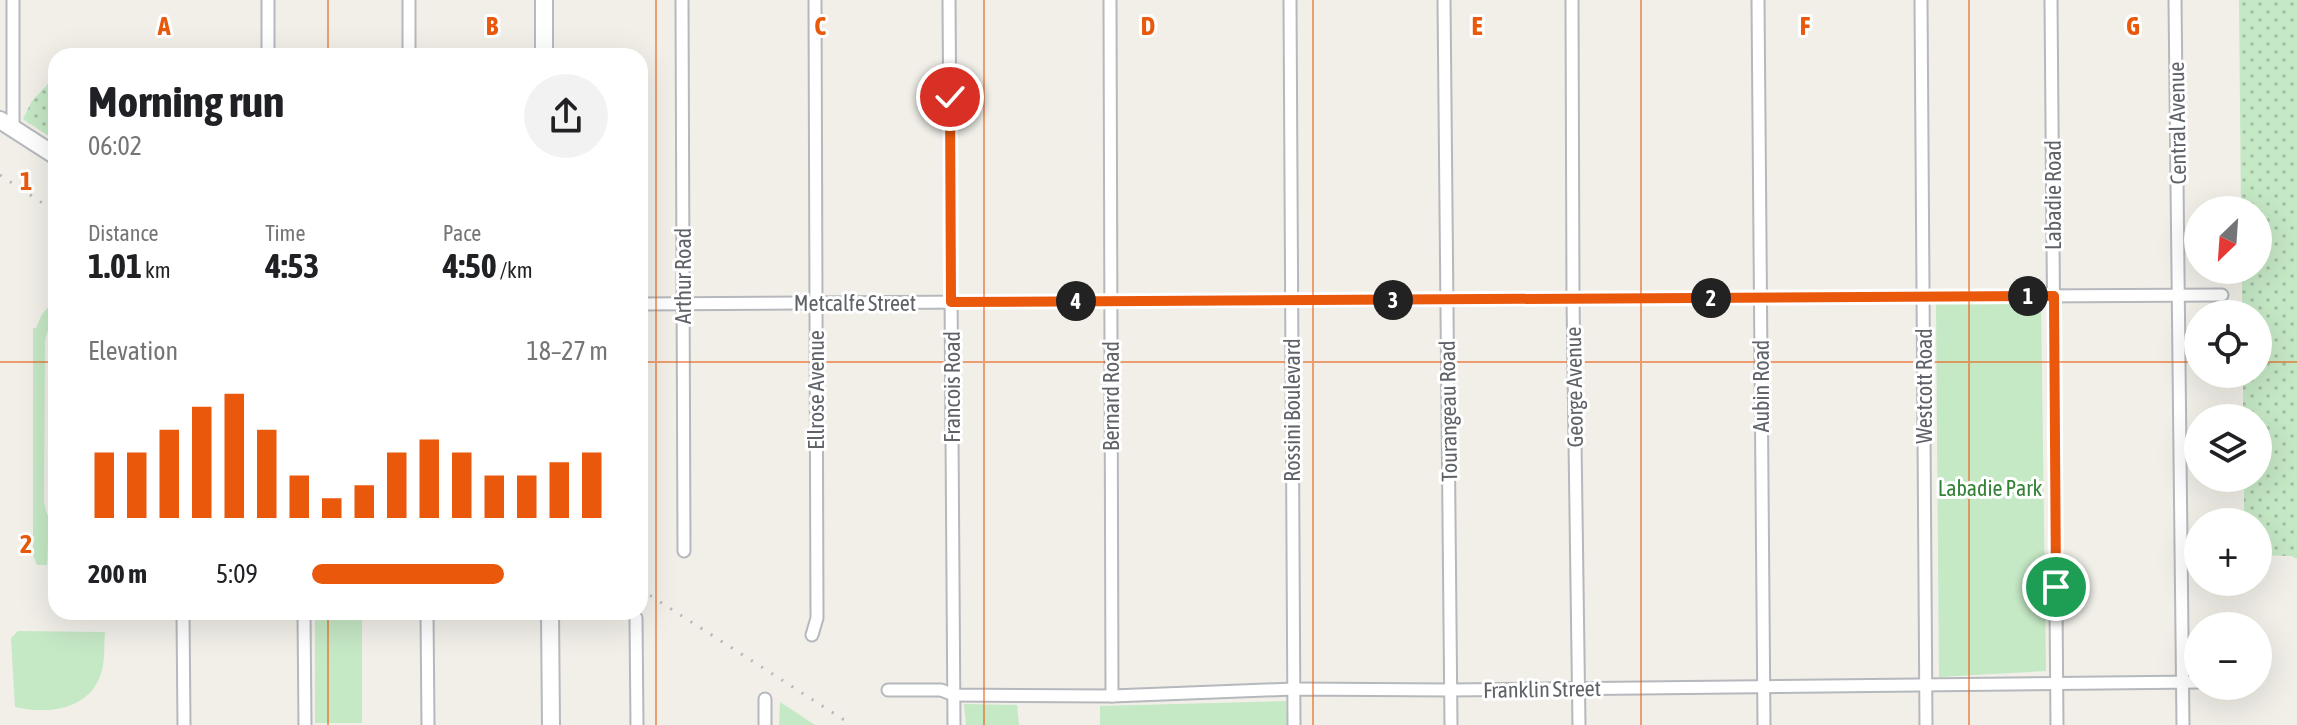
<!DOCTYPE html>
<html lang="en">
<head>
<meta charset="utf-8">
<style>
  :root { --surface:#fff; --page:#f2f2f2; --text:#202124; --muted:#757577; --accent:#ea580c }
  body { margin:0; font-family:"Asap Condensed",sans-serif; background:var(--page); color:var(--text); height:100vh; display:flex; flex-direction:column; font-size:30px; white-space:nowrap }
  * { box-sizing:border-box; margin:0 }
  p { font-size:26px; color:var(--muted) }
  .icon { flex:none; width:44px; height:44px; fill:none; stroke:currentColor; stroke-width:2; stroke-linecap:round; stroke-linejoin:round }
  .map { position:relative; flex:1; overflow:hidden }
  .drawer { position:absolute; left:48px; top:48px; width:600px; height:572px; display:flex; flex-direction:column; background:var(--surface); border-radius:24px; box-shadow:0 8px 32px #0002 }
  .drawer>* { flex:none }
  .needle { width:52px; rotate:205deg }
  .tools { position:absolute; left:2184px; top:196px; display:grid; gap:16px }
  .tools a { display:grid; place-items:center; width:88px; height:88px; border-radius:50%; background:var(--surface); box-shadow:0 8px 32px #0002; font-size:40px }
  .pin { position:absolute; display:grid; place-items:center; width:68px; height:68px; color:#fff; margin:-34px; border:4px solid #fff; border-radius:50%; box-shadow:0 2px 8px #0007 }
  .km { position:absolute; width:40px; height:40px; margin:-20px; border-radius:50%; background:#222; color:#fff; font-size:22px; line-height:40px; text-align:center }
  .round { display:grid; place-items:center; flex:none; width:84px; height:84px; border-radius:42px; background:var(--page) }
  .headline { display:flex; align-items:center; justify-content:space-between; height:136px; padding:0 40px }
  h1 { font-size:44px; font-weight:700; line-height:60px }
  .figures { display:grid; grid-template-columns:repeat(3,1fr); gap:12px; height:136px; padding:8px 40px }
  .figures div { display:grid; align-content:center }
  .figures b { font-size:34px; font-weight:700 }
  .figures small { font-size:22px; font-weight:400 }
  .figures p { font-size:22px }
  .chart { height:224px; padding:16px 40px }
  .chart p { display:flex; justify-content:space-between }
  .chart svg { width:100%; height:144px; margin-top:8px; stroke:var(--accent); stroke-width:6 }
  ul { padding:0 40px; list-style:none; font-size:26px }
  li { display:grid; grid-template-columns:128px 96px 1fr; align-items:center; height:60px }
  li i { height:20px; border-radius:10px; background:var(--accent) }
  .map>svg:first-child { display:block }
</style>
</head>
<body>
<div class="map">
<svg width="2297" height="725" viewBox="0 0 2297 725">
  <defs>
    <pattern id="grass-dots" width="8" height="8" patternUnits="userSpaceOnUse" patternTransform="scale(2)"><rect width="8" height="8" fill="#c5e8c5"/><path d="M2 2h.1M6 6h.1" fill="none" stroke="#a3c0a4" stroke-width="1.8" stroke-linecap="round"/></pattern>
  </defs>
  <rect width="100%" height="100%" fill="#f1efe8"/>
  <!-- grass -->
  <g fill="url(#grass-dots)">
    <path d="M2239,0H2297V559L2291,556L2258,555V522H2244V478H2258V418H2243V374H2258V314H2242V270H2258V210H2241Z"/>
    <path d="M56,75V141L23,119L32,101Z"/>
  </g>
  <!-- green -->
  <g fill="#c5e8c5">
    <path d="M56,299C56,315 49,325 45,340L44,503C48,521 56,531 56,550L48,543L47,565H37L33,555V328H36L42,314Z"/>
    <path d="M2041,303L2046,671L1939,677L1936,304Z"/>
    <path d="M50,344L56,345V504H49Z"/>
    <rect x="315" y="612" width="47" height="111"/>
    <path d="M18,631L105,632C104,644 105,658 102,670C92,710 48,715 15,707L11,638Z"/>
    <path d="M1286,701L1287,725H1100V706Z"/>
    <path d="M780,702L815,725H779Z"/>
    <path d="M964,704L1017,705L1019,725H966Z"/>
  </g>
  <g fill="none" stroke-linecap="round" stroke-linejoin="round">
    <!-- street casing -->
    <g stroke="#b5b8bc" stroke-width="15">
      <g id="street">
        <path d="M268,0V56"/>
        <path d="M409,0V56"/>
        <path d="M682,0L684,551"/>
        <path d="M949,0L954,725"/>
        <path d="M1110,0L1112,696"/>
        <path d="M1290,0L1294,725"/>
        <path d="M1444,0L1451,725"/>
        <path d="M1572,0L1573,299L1579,725"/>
        <path d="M1758,0L1764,725"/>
        <path d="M1921,0L1926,725"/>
        <path d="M2051,0L2057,725"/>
        <path d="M2175,0L2183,725"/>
        <path d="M13,129V0"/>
        <path d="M640,304L2222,295"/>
        <path d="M183,612L184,725"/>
        <path d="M304,612L305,725"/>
        <path d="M427,612L428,725"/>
        <path d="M636,618L637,725"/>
        <path d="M812,635L817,618L815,0"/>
        <path d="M888,690H941L954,695L1112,696L1293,689L1450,690L2198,682"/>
        <path d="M765,699V725"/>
      </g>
    </g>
    <!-- secondary casing -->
    <g stroke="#b6babf" stroke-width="20">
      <g id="secondary">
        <path d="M544,0V56"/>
        <path d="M0,120L56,156"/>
        <path d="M550,612L551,725"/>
      </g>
    </g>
    <!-- street -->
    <use href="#street" stroke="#fff" stroke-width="11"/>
    <!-- secondary -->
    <use href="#secondary" stroke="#fff" stroke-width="16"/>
    <!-- rail -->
    <g stroke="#b6b7b8" stroke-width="3" stroke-dasharray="2 10" stroke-linecap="butt">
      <path d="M0,175L56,212"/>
      <path d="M640,589L852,725"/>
    </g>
  </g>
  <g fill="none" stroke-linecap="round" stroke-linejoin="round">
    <!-- route casing -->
    <g stroke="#fff" stroke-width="16">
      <path id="route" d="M950,97L951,302L2054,296L2056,587"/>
    </g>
    <!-- route -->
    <use href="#route" stroke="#ea580c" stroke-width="10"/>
  </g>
  <!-- grid -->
  <path fill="none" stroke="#e8590c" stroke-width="2" stroke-opacity="0.55" d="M328,0V56M656,0V725M984,0V725M1313,0V725M1641,0V725M1969,0V725M0,362H56M640,362H2198M2258,362H2297M328,612V725"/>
  <g text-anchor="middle" stroke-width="6" stroke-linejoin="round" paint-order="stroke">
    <!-- street labels -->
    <g font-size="22" fill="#5f6368" stroke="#fff">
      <text transform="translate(2177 123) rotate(-91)" y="8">Central Avenue</text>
      <text transform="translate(2053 195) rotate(-90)" y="8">Labadie Road</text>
      <text transform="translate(683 276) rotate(-90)" y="8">Arthur Road</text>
      <text x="855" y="311">Metcalfe Street</text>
      <text transform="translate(1761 386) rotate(-90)" y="8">Aubin Road</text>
      <text transform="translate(1924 386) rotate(-90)" y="8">Westcott Road</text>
      <text transform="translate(952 387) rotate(-90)" y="8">Francois Road</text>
      <text transform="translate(1574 387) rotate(-91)" y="8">George Avenue</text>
      <text transform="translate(816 390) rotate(-90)" y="8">Ellrose Avenue</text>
      <text transform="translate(1111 396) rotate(-90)" y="8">Bernard Road</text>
      <text transform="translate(1292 410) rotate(-90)" y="8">Rossini Boulevard</text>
      <text transform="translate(1448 411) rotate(-91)" y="8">Tourangeau Road</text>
      <text transform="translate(1542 689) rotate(-1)" y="8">Franklin Street</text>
    </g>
    <!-- park labels -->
    <g font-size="22" fill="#348238" stroke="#fff">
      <text x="1990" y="496">Labadie Park</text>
    </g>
  </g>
  <g font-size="26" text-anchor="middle" font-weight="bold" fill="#e8590c" stroke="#fff" stroke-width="6" stroke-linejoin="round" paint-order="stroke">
    <text x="164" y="35">A</text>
    <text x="492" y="35">B</text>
    <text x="820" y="35">C</text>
    <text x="1148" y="35">D</text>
    <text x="1477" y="35">E</text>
    <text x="1805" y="35">F</text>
    <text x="2133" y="35">G</text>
    <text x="26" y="190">1</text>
    <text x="26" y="553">2</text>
  </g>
</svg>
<div class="tools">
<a><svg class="needle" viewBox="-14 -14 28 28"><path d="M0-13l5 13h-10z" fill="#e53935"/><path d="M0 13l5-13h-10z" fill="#757577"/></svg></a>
<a><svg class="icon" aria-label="locate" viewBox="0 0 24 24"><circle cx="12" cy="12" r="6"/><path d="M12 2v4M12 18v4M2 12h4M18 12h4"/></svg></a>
<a><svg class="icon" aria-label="layers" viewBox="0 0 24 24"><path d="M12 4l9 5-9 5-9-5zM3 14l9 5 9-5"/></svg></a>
<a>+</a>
<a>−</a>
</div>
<div class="pin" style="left:2056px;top:587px;background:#1e9e55"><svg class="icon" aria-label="arrive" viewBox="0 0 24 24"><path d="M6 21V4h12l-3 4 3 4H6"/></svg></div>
<div class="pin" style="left:950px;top:97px;background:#d93025"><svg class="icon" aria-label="check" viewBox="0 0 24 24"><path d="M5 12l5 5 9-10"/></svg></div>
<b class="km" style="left:2028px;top:296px">1</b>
<b class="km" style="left:1711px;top:298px">2</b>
<b class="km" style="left:1393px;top:300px">3</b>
<b class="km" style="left:1076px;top:301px">4</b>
<section class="drawer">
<div class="headline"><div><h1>Morning run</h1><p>06:02</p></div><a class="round"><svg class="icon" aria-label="share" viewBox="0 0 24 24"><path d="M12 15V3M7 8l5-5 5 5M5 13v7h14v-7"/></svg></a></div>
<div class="figures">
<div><p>Distance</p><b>1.01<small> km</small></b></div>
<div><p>Time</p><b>4:53</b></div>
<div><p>Pace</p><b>4:50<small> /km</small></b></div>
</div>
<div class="chart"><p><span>Elevation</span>18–27 m</p>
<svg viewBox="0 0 160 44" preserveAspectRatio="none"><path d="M5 44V24M15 44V24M25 44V17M35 44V10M45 44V6M55 44V17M65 44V31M75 44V38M85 44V34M95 44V24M105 44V20M115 44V24M125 44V31M135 44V31M145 44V27M155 44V24"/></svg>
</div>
<ul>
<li><b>200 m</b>5:09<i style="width:65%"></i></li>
</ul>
</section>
</div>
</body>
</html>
